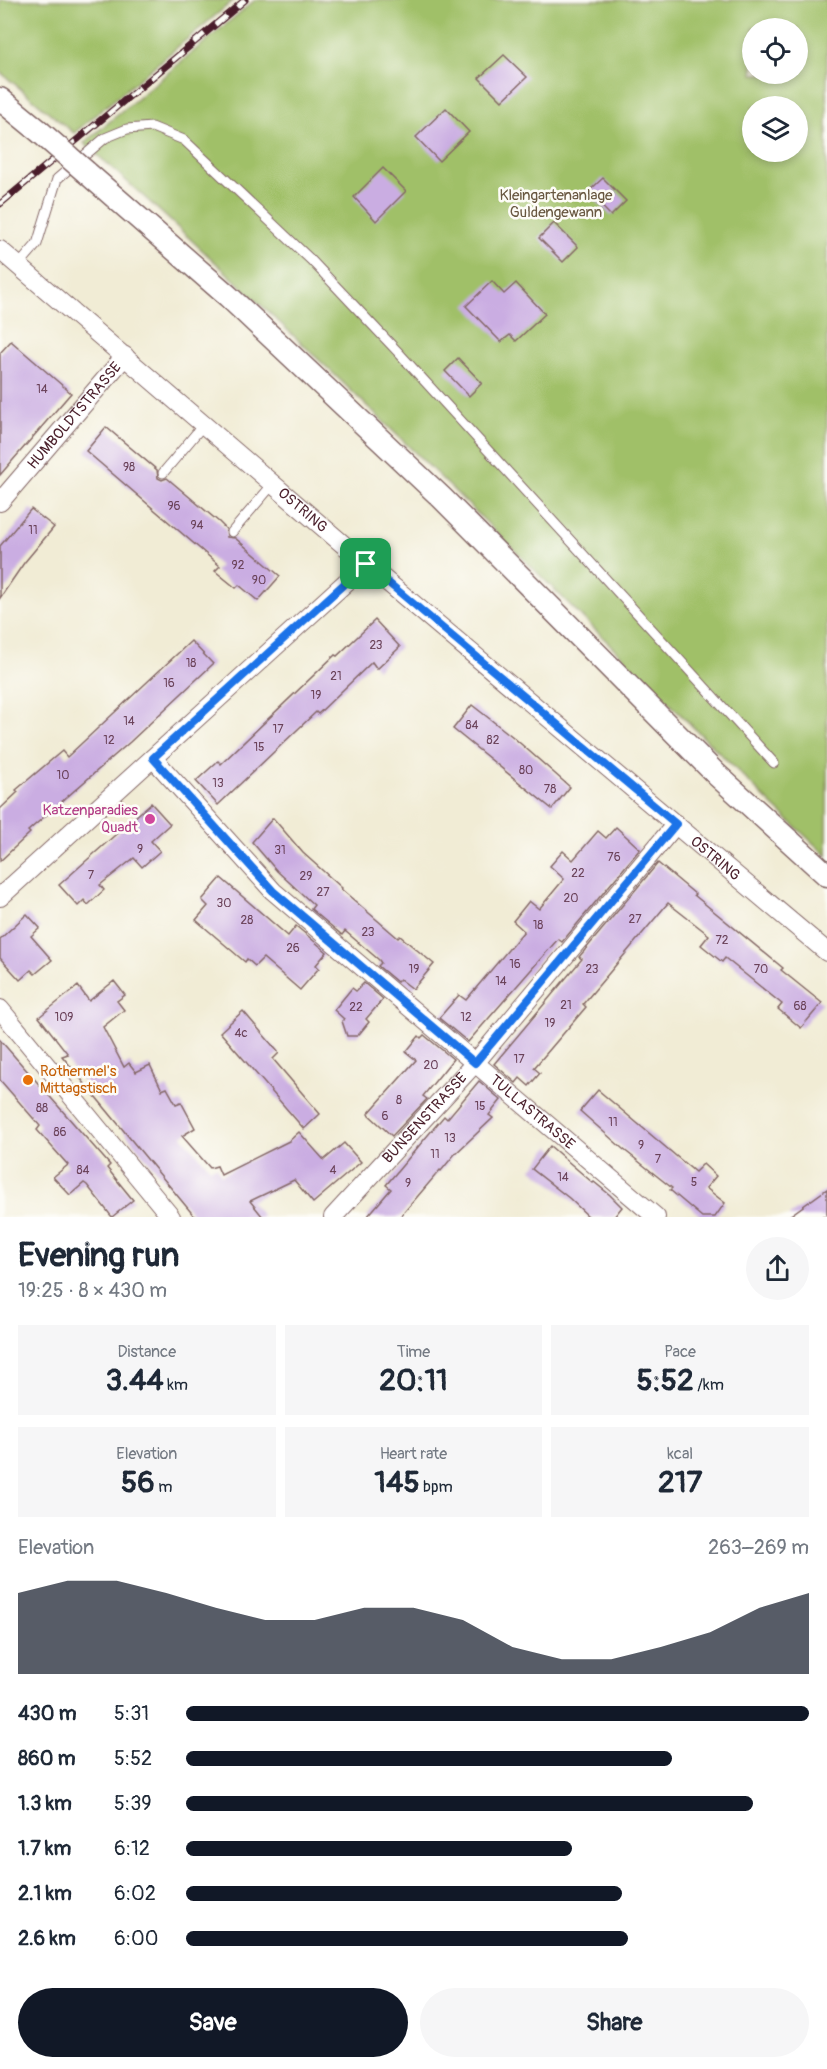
<!DOCTYPE html>
<html lang="en">
<head>
<meta charset="utf-8">
<style>
  :root { --surface:#fff; --page:#f6f6f7; --text:#1f2937; --muted:#747a83; --accent:#111827 }
  body { margin:0; font-family:Pangolin,sans-serif; background:var(--page); color:var(--text); height:100vh; display:flex; flex-direction:column; font-size:22px; white-space:nowrap }
  * { box-sizing:border-box; margin:0 }
  p { font-size:20px; color:var(--muted) }
  .icon { flex:none; width:33px; height:33px; fill:none; stroke:currentColor; stroke-width:2; stroke-linecap:round; stroke-linejoin:round }
  .map { position:relative; height:1217px; overflow:hidden }
  .drawer { display:flex; flex-direction:column; background:var(--surface); flex:1 }
  .drawer>* { flex:none }
  .tools { position:absolute; left:742px; top:18px; display:grid; gap:12px }
  .tools a { display:grid; place-items:center; width:66px; height:66px; border-radius:50%; background:var(--surface); box-shadow:0 3px 9px #0003; font-size:30px }
  .pin { position:absolute; display:grid; place-items:center; width:51px; height:51px; color:#fff; margin:-26px; border-radius:12px; box-shadow:0 3px 9px #0006 }
  .round { display:grid; place-items:center; flex:none; width:63px; height:63px; border-radius:32px; background:var(--page) }
  .head { display:flex; align-items:center; justify-content:space-between; height:102px; padding:0 18px }
  h1 { font-size:33px; font-weight:700; line-height:45px }
  .metrics { display:grid; grid-template-columns:repeat(3,1fr); gap:9px; height:102px; padding:6px 18px }
  .metrics div { display:grid; align-content:center; border-radius:0px; background:var(--page); text-align:center }
  .metrics b { font-size:30px; font-weight:700 }
  .metrics small { font-size:16px; font-weight:400 }
  .metrics p { font-size:16px }
  .chart { height:168px; padding:12px 18px }
  .chart p { display:flex; justify-content:space-between }
  .chart svg { width:100%; height:108px; margin-top:6px; fill:var(--accent); opacity:.7 }
  .button { display:flex; gap:12px; margin-top:auto; padding:12px 18px }
  .button a { flex:1; height:69px; border-radius:36px; background:var(--accent); color:#fff; font-size:24px; font-weight:700; line-height:69px; text-align:center }
  .button a+a { background:var(--page); color:var(--text) }
  ul { padding:0 18px; list-style:none; font-size:20px }
  li { display:grid; grid-template-columns:96px 72px 1fr; align-items:center; height:45px }
  li i { height:15px; border-radius:8px; background:var(--accent) }
  .map>svg:first-child { display:block }
</style>
</head>
<body>
<div class="map">
<svg width="827" height="1217" viewBox="0 0 827 1217">
  <rect width="100%" height="100%" fill="#fdfcf7"/>
  <filter id="ink" filterUnits="userSpaceOnUse"><feTurbulence type="fractalNoise" baseFrequency=".0167" numOctaves="2"/><feDisplacementMap in="SourceGraphic" scale="12" xChannelSelector="R" yChannelSelector="G"/><feConvolveMatrix kernelMatrix="1 2 1 2 8 2 1 2 1" color-interpolation-filters="sRGB"/></filter>
  <filter id="wash" filterUnits="userSpaceOnUse"><feTurbulence type="fractalNoise" baseFrequency=".008" numOctaves="4" result="noise"/><feDisplacementMap in="SourceGraphic" scale="24" xChannelSelector="R" yChannelSelector="G"/><feGaussianBlur stdDeviation="1.35" result="paint"/><feColorMatrix in="noise" values="0 0 0 0 0 0 0 0 0 0 0 0 0 0 0 0 0 1.4 0 .05"/><feComposite in="paint" operator="in"/></filter>
  <g filter="url(#wash)">
    <rect width="100%" height="100%" fill="#f1ecd5"/>
    <!-- green -->
    <g fill="#a0c068" stroke="#75704a" stroke-width="1.5" fill-rule="evenodd">
      <path d="M0,0H234L74,133L0,72Z"/>
      <path d="M255,0H827V856L770,803C544,580 322,354 84,143ZM753,28H798V74H753ZM753,106H798V152H753Z"/>
    </g>
    <g id="blocks">
      <!-- building -->
      <g fill="#caade2">
        <path d="M504,55L527,77L502,101L479,78Z"/>
        <path d="M446,108L469,132L439,161L416,137Z"/>
        <path d="M383,168L406,191L376,221L354,197Z"/>
        <path d="M603,178L626,201L611,216L588,192Z"/>
        <path d="M554,223L578,247L563,262L539,238Z"/>
        <path d="M492,281L504,294L516,283L545,314L516,341L510,335L501,342L466,306Z"/>
        <path d="M11,341L71,393L0,475V353Z"/>
        <path d="M458,358L482,383L469,396L445,371Z"/>
        <path d="M106,427L157,470L158,478L162,480L167,478L219,522L226,529L227,537L235,538L280,576L258,601L239,585L236,588L215,571L220,566L86,451Z"/>
        <path d="M31,509L54,527L24,563L0,598V546Z"/>
        <path d="M375,620L400,647L377,669L372,662L318,714L316,712L218,805L196,781L218,761L221,764L335,655L337,656Z"/>
        <path d="M191,641L213,664L130,742L28,831L30,833L0,861V809L18,792L16,790L62,751L67,757Z"/>
        <path d="M472,705L513,737L570,787L552,809L453,729Z"/>
        <path d="M151,803L170,824L151,841L160,851L142,867L134,858L100,885L104,890L88,905L84,900L78,906L59,885Z"/>
        <path d="M273,818L303,853L342,888L341,889L398,938L400,936L434,964L413,989L400,979L397,982L378,966L381,963L379,960L345,931L342,935L311,909L314,905L277,871L252,842Z"/>
        <path d="M616,827L640,849L562,942L558,939L468,1042L439,1018L459,995L466,1000L524,931L513,921L529,901L539,909L564,879L550,866L563,851L573,860L598,831L606,838Z"/>
        <path d="M658,863L695,894L694,895L783,968L781,970L822,1003L801,1028L778,1009L782,1004L725,958L722,962L701,945L709,935L668,903L583,1004L586,1007L534,1068L540,1073L529,1086L520,1078L516,1083L494,1064L582,959L579,957Z"/>
        <path d="M221,878L288,936L296,926L327,952L316,965L319,968L300,990L263,958L255,966L247,959L245,962L196,920L208,906L202,900Z"/>
        <path d="M27,914L40,928L31,936L52,960L35,974L31,970L20,980L0,958V939Z"/>
        <path d="M114,981L125,995L117,1001L124,1010L103,1027L124,1067L129,1063L136,1072L150,1065L162,1090L167,1088L176,1104L181,1102L195,1128L182,1136L210,1168L217,1166L221,1175L289,1141L299,1132L324,1160L344,1143L361,1162L313,1203L294,1180L250,1201L263,1217H195L62,1056L68,1054L39,1017L78,986L89,1001Z"/>
        <path d="M364,983L383,999L366,1019L369,1022L360,1033L357,1036H347L342,1021L344,1019L334,1010L352,988L356,991Z"/>
        <path d="M243,1011L279,1053L273,1059L320,1114L304,1129L220,1032Z"/>
        <path d="M424,1035L453,1059L423,1096L427,1099L392,1136L368,1114L416,1060L406,1052L419,1036L421,1038Z"/>
        <path d="M0,1040L110,1165L107,1168L133,1200L112,1217L87,1185L84,1183L70,1195L53,1177L68,1165L37,1130L40,1126L0,1080Z"/>
        <path d="M479,1081L501,1100L489,1115L493,1118L454,1155L441,1171L440,1170L400,1217H367L391,1189L386,1185L444,1116L447,1119Z"/>
        <path d="M598,1090L695,1172L703,1164L716,1176L706,1188L725,1203L715,1217H702L670,1190L672,1188L623,1149L580,1111Z"/>
        <path d="M550,1146L593,1183L594,1182L610,1195L622,1207L614,1217H589L569,1198L532,1169Z"/>
        <path d="M827,1189V1217H788Z"/>
      </g>
    </g>
  </g>
  <g filter="url(#ink)">
    <use href="#blocks" fill-opacity="0" stroke="#846766" stroke-width="1.5"/>
    <g fill="none" stroke-linecap="round" stroke-linejoin="round">
      <!-- service casing -->
      <g stroke="#846766" stroke-width="11">
        <g id="service">
          <path d="M18,266L37,244L57,179L105,138L127,129L152,127L184,140L311,260L398,352L774,763"/>
          <path d="M163,473L204,424"/>
          <path d="M232,532L273,484"/>
        </g>
      </g>
      <!-- minor casing -->
      <g stroke="#846766" stroke-width="20">
        <g id="minor">
          <path id="s1" d="M0,250L366,564L827,952"/>
          <path id="s2" d="M0,502L125,356"/>
          <path id="s3" d="M153,758L273,891L656,1217"/>
          <path d="M0,897L366,564"/>
          <path d="M0,1009L171,1217"/>
          <path id="s4" d="M333,1217L475,1063L676,824"/>
        </g>
      </g>
      <!-- tertiary casing -->
      <g stroke="#846766" stroke-width="25">
        <g id="tertiary">
          <path d="M0,99L39,131"/>
          <path d="M86,172L228,296L442,498L717,775L827,875"/>
        </g>
      </g>
      <!-- service -->
      <use href="#service" stroke="#fff" stroke-width="9"/>
      <!-- minor -->
      <use href="#minor" stroke="#fff" stroke-width="18"/>
      <!-- tertiary -->
      <use href="#tertiary" stroke="#fff" stroke-width="22"/>
      <!-- rail casing -->
      <g stroke="#4a1f2b" stroke-width="7">
        <path id="rail" d="M0,204L245,0"/>
      </g>
      <!-- rail -->
      <use href="#rail" stroke="#fdfcf7" stroke-width="4.5" stroke-dasharray="14" stroke-linecap="butt"/>
      <!-- tertiary-bridge casing -->
      <g stroke="#846766" stroke-width="25" stroke-linecap="butt">
        <path id="tertiary-bridge" d="M39,131L86,172"/>
      </g>
      <!-- tertiary-bridge -->
      <use href="#tertiary-bridge" stroke="#fff" stroke-width="22"/>
    </g>
  </g>
  <g fill="none" stroke-linecap="round" stroke-linejoin="round" filter="url(#ink)">
    <!-- route casing -->
    <g stroke="#fff" stroke-width="12">
      <path id="route" d="M366,564L676,824L475,1063L273,891L153,758Z"/>
    </g>
    <!-- route -->
    <use href="#route" stroke="#1a73e8" stroke-width="8"/>
  </g>
  <!-- markers -->
  <circle fill="#d1479c" stroke="#fdfcf7" stroke-width="2" cx="150" cy="819" r="6"/>
  <circle fill="#e8710a" stroke="#fdfcf7" stroke-width="2" cx="28" cy="1080" r="6"/>
  <g text-anchor="middle" stroke-width="5" stroke-linejoin="round" paint-order="stroke">
    <!-- number labels -->
    <g font-size="12" fill="#6a4259">
      <text x="42" y="393">14</text>
      <text x="129" y="471">98</text>
      <text x="174" y="510">96</text>
      <text x="197" y="529">94</text>
      <text x="33" y="534">11</text>
      <text x="238" y="569">92</text>
      <text x="259" y="584">90</text>
      <text x="376" y="649">23</text>
      <text x="191" y="667">18</text>
      <text x="336" y="680">21</text>
      <text x="169" y="687">16</text>
      <text x="316" y="699">19</text>
      <text x="129" y="725">14</text>
      <text x="472" y="729">84</text>
      <text x="278" y="733">17</text>
      <text x="109" y="744">12</text>
      <text x="493" y="744">82</text>
      <text x="259" y="751">15</text>
      <text x="526" y="774">80</text>
      <text x="63" y="779">10</text>
      <text x="218" y="787">13</text>
      <text x="550" y="793">78</text>
      <text x="140" y="853">9</text>
      <text x="280" y="854">31</text>
      <text x="614" y="861">76</text>
      <text x="578" y="877">22</text>
      <text x="91" y="879">7</text>
      <text x="306" y="880">29</text>
      <text x="323" y="896">27</text>
      <text x="571" y="902">20</text>
      <text x="224" y="907">30</text>
      <text x="635" y="923">27</text>
      <text x="247" y="924">28</text>
      <text x="538" y="929">18</text>
      <text x="368" y="936">23</text>
      <text x="722" y="944">72</text>
      <text x="293" y="952">26</text>
      <text x="515" y="968">16</text>
      <text x="414" y="973">19</text>
      <text x="592" y="973">23</text>
      <text x="761" y="973">70</text>
      <text x="501" y="985">14</text>
      <text x="566" y="1009">21</text>
      <text x="800" y="1010">68</text>
      <text x="356" y="1011">22</text>
      <text x="64" y="1021">109</text>
      <text x="466" y="1021">12</text>
      <text x="550" y="1027">19</text>
      <text x="241" y="1037">4c</text>
      <text x="519" y="1063">17</text>
      <text x="431" y="1069">20</text>
      <text x="399" y="1104">8</text>
      <text x="480" y="1110">15</text>
      <text x="42" y="1112">88</text>
      <text x="385" y="1120">6</text>
      <text x="613" y="1126">11</text>
      <text x="60" y="1136">86</text>
      <text x="450" y="1142">13</text>
      <text x="641" y="1149">9</text>
      <text x="435" y="1158">11</text>
      <text x="658" y="1163">7</text>
      <text x="83" y="1174">84</text>
      <text x="333" y="1174">4</text>
      <text x="563" y="1181">14</text>
      <text x="694" y="1186">5</text>
      <text x="408" y="1187">9</text>
    </g>
    <!-- park labels -->
    <g font-size="15" fill="#685740" stroke="#fdfcf7">
      <text x="556" y="200">Kleingartenanlage<tspan x="556" dy="17">Guldengewann</tspan></text>
    </g>
    <!-- street labels -->
    <g font-size="15" fill="#4a1f2b" stroke="#fdfcf7">
      <text dy="5" stroke="none"><textPath href="#s2" startOffset="114">HUMBOLDTSTRASSE</textPath></text>
      <text dy="5" stroke="none"><textPath href="#s1" startOffset="399">OSTRING</textPath></text>
      <text dy="5" stroke="none"><textPath href="#s1" startOffset="939">OSTRING</textPath></text>
      <text dy="5" stroke="none"><textPath href="#s3" startOffset="520">TULLASTRASSE</textPath></text>
      <text dy="5" stroke="none"><textPath href="#s4" startOffset="135">BUNSENSTRASSE</textPath></text>
    </g>
    <!-- hotel labels -->
    <g font-size="15" fill="#b23c85" stroke="#fdfcf7" text-anchor="end">
      <text x="138" y="815">Katzenparadies<tspan x="138" dy="17">Quadt</tspan></text>
    </g>
    <!-- food labels -->
    <g font-size="15" fill="#c56008" stroke="#fdfcf7" text-anchor="start">
      <text x="40" y="1076">Rothermel's<tspan x="40" dy="17">Mittagstisch</tspan></text>
    </g>
  </g>
</svg>
<div class="tools">
<a><svg class="icon" aria-label="locate" viewBox="0 0 24 24"><circle cx="12" cy="12" r="6"/><path d="M12 2v4M12 18v4M2 12h4M18 12h4"/></svg></a>
<a><svg class="icon" aria-label="layers" viewBox="0 0 24 24"><path d="M12 4l9 5-9 5-9-5zM3 14l9 5 9-5"/></svg></a>
</div>
<div class="pin" style="left:366px;top:564px;background:#1e9e55"><svg class="icon" aria-label="arrive" viewBox="0 0 24 24"><path d="M6 21V4h12l-3 4 3 4H6"/></svg></div>
</div>
<section class="drawer">
<div class="head"><div><h1>Evening run</h1><p>19:25 · 8 × 430 m</p></div><a class="round"><svg class="icon" aria-label="share" viewBox="0 0 24 24"><path d="M12 15V3M7 8l5-5 5 5M5 13v7h14v-7"/></svg></a></div>
<div class="metrics">
<div><p>Distance</p><b>3.44<small> km</small></b></div>
<div><p>Time</p><b>20:11</b></div>
<div><p>Pace</p><b>5:52<small> /km</small></b></div>
</div>
<div class="metrics">
<div><p>Elevation</p><b>56<small> m</small></b></div>
<div><p>Heart rate</p><b>145<small> bpm</small></b></div>
<div><p>kcal</p><b>217</b></div>
</div>
<div class="chart"><p><span>Elevation</span>263–269 m</p>
<svg viewBox="0 0 160 44" preserveAspectRatio="none"><path d="M0 44V11L10 6L20 6L30 11L40 17L50 22L60 22L70 17L80 17L90 22L100 33L110 38L120 38L130 33L140 27L150 17L160 11V44z"/></svg>
</div>
<ul>
<li><b>430 m</b>5:31<i style="width:100%"></i></li>
<li><b>860 m</b>5:52<i style="width:78%"></i></li>
<li><b>1.3 km</b>5:39<i style="width:91%"></i></li>
<li><b>1.7 km</b>6:12<i style="width:62%"></i></li>
<li><b>2.1 km</b>6:02<i style="width:70%"></i></li>
<li><b>2.6 km</b>6:00<i style="width:71%"></i></li>
</ul>
<div class="button"><a>Save</a><a>Share</a></div>
</section>
</body>
</html>
